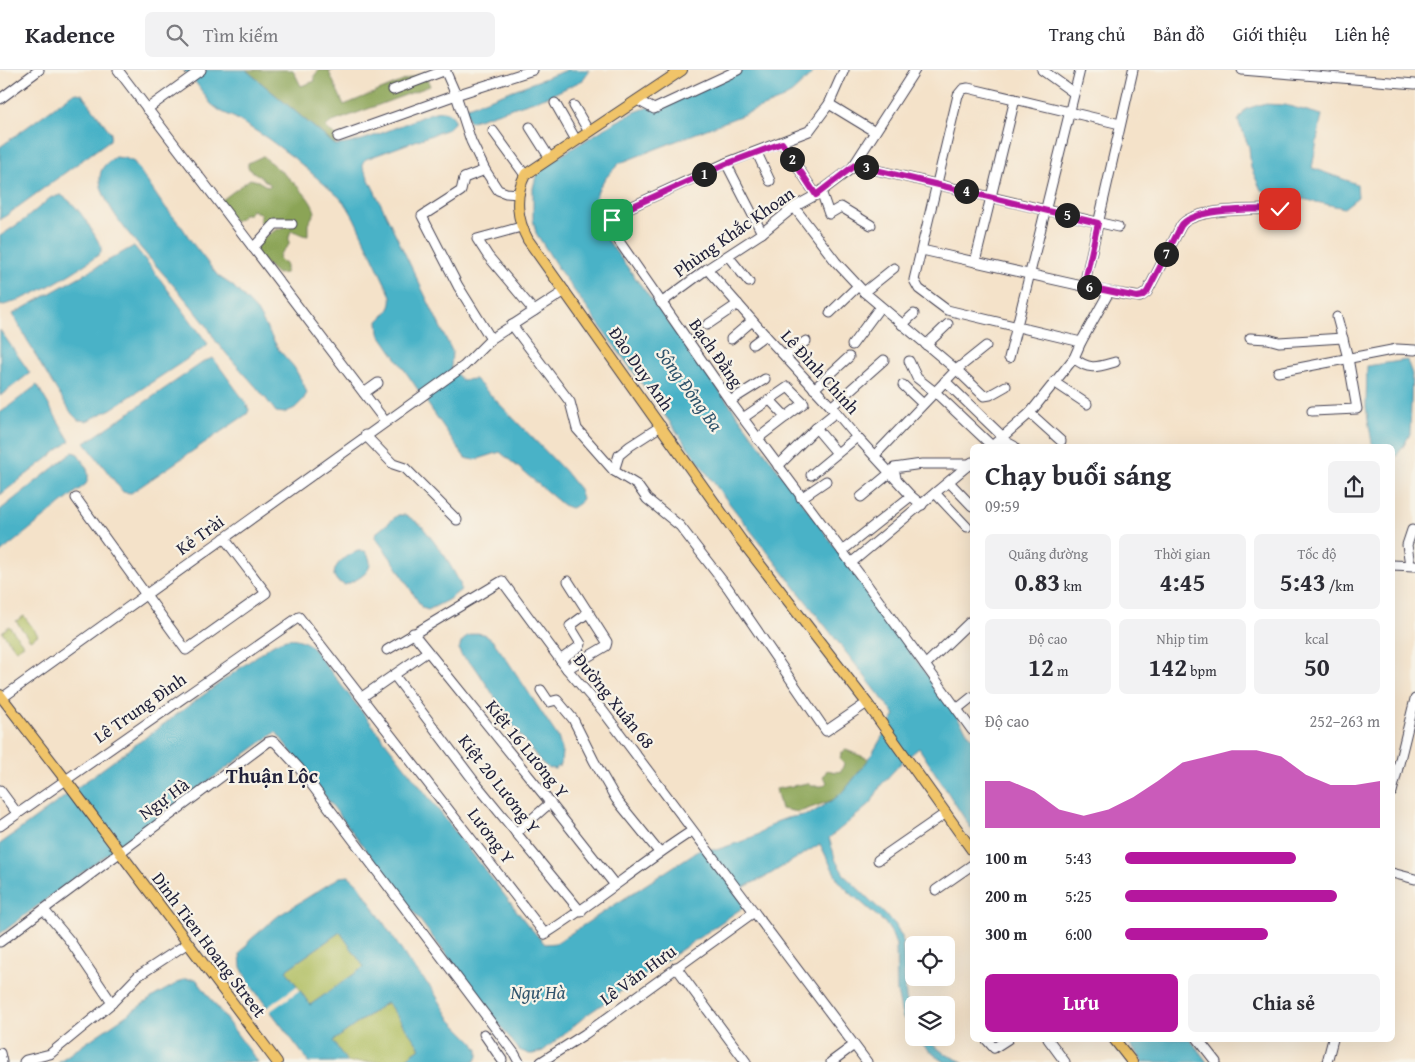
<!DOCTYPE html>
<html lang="vi">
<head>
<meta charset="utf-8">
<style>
  :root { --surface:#fff; --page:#f2f2f3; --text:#2b2b33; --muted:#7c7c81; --line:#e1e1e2; --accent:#b5179e }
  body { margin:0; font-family:"Gentium Book Plus",serif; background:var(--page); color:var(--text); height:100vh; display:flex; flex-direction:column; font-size:19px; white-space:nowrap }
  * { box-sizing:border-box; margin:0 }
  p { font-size:16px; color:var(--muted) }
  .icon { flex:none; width:28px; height:28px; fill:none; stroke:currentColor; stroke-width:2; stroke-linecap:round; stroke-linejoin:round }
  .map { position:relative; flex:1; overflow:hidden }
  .drawer { position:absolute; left:970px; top:374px; width:425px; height:598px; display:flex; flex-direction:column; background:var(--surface); border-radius:8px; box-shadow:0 5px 20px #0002 }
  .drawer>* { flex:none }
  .controls { position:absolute; left:905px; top:866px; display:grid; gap:10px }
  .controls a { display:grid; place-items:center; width:50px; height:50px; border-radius:8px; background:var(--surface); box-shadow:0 5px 20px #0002; font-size:25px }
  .pin { position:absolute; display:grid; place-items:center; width:42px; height:42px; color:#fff; margin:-21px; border-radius:10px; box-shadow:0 2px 8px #0006 }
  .km { position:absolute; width:25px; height:25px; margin:-12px; border-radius:50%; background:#222; color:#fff; font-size:14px; line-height:25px; text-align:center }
  .round { display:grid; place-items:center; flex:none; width:52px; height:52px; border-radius:8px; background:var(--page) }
  .headline { display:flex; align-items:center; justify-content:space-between; height:85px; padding:0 15px }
  h1 { font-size:28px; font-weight:700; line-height:38px }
  .metrics { display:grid; grid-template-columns:repeat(3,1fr); gap:8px; height:85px; padding:5px 15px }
  .metrics div { display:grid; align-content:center; border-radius:8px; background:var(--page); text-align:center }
  .metrics b { font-size:25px; font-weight:700 }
  .metrics small { font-size:14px; font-weight:400 }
  .metrics p { font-size:14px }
  .chart { height:140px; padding:10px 15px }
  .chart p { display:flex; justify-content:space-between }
  .chart svg { width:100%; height:90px; margin-top:5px; fill:var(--accent); opacity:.7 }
  .primary-button { display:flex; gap:10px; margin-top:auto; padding:10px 15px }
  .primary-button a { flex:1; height:58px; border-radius:8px; background:var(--accent); color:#fff; font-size:20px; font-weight:700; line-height:58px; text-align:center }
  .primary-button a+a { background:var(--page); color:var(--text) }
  ul { padding:0 15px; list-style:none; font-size:16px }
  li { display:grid; grid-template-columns:80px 60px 1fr; align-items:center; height:38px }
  li i { height:12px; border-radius:6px; background:var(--accent) }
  header { display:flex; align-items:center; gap:30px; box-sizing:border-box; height:70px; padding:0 25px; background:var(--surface); border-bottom:1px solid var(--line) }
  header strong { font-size:24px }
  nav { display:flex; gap:28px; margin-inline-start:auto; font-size:18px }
  .search { width:350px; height:45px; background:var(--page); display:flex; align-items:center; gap:12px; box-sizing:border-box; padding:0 18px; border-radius:8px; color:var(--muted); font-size:19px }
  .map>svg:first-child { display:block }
</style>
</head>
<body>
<header>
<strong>Kadence</strong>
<div class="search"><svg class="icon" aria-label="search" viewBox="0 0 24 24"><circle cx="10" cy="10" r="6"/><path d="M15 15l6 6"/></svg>Tìm kiếm</div>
<nav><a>Trang chủ</a><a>Bản đồ</a><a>Giới thiệu</a><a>Liên hệ</a></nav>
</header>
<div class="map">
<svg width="1415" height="992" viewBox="0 0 1415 992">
  <rect width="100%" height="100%" fill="#f7f3e8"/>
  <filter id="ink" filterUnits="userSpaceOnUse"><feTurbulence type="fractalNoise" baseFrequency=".02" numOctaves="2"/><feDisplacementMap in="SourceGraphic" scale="10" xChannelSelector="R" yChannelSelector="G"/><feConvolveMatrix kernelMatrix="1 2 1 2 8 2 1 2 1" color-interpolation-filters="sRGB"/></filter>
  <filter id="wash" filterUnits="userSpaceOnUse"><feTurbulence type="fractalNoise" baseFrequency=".0096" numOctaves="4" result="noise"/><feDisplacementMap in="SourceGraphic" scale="20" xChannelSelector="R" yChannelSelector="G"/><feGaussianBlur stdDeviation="1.12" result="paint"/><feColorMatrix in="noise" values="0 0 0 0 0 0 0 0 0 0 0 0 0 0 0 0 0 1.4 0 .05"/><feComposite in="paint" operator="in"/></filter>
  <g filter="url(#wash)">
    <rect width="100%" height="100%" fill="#f4e2c9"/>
    <!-- green -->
    <g fill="#afbd5f" stroke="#68704d">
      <path d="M24,546L38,565L30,570L16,551Z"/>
      <path d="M9,556L24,575L16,580L2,562Z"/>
      <path d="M340,862L365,897L310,935L286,900Z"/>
      <path d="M388,932L420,978L401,992H347L332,971Z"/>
    </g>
    <!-- forest -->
    <g fill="#8ba456" stroke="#566348">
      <path d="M246,0H293L301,16L315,11L314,6L319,0H333L329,2L344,35L425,2L430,16L330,53L326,57L336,67L335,75Z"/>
      <path d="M263,86C279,101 309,121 315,142L308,154V166C301,166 297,161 291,161L289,167V175L280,184L279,189L286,195V203L277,204L262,190L253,188L252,183L248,179L254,173L276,160L286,157L285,153L276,146L268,154H264L260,151L261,144L252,140L249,144H243L240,149L234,151L218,133L250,109L258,111L268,117L271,115L248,98V93Z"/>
      <path d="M846,680L869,689L845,720L833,730L799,742L781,739L776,719L808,713L811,716H823L827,712L823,707L827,700L836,702L841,701L844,694L840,690L841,683Z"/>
    </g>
    <!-- water -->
    <g fill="#49b2c7" stroke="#366a81" fill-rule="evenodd">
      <path d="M183,0H246L335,75C357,75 391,59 412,51C421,47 431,42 441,41C447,41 450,43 454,48V53L448,59L366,89L363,92V97L452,281L451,298L462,310L475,309L563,399L579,419L582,428L579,434L571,438L563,435L500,382L475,390L465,388L379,263L378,251C386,243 393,238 391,226L354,148L347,136L339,127L294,88L267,68L235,48L220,41L211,34L196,13Z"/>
      <path d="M567,0H589L583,10L549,26L469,52L465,38Z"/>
      <path d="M741,0H816L792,23L778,31L620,93C593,119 588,132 605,167L817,452L972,668V760L919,678L901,693L881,715L871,733L862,741L829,768L836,791L845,806L895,854L902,867L906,928L914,951V965L902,946L897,921L896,875L891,862L885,853L848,821L838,810L820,774L767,806L744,817L742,823L745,836L588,944L543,981L533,984H529L519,980L276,662L76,807L0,864V774L269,577C284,567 296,565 311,576L527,854L545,874L556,873L702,778L716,780L743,771L759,764L776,752L787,748L810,744L833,730L845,720L869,689L895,645L722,424L560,201L536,163L533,149V118L536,106L547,94L612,54L635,42L703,17Z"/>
      <path d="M77,23L82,24L111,63L110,70L0,150V77L72,24Z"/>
      <path d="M1262,34L1285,35L1322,45L1312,98L1357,114L1358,127L1344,138L1261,120L1251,98L1249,77L1238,51L1246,39Z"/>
      <path d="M115,87L125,88L134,92L161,132L182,157L193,174L218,206L233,216L257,241L279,280L294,297L304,315L307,323L303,330L295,338L284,343L276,342C259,318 238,298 219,275C214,270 211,262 207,256C196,242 185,228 173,215C153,191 103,141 100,111C99,98 106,93 115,87Z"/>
      <path d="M61,125C80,136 90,158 101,176V183C74,203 33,228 0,236V166L24,150L50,128Z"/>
      <path d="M134,176L151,197L208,274L207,276L111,339L87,351L78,350L72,344L42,297L13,244Z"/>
      <path d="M0,260L30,303L0,326Z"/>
      <path d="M213,288L246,333L249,340L247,344L131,423L123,422L85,373L205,291Z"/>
      <path d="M1407,290L1412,304L1410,364L1403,377L1393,391L1392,376H1374L1372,373L1366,337L1367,296Z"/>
      <path d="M37,315L70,371L0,425V343Z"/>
      <path d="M73,382L78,384C84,393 92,402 86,414L0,483V440Z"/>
      <path d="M398,445H406L421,455L445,486L460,513L461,520L448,530L428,540L422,538L395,494L375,467L376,463Z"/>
      <path d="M358,481H365C379,499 361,508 345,515L337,511L334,506C334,492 347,486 358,481Z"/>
      <path d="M476,563L484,564L493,571L507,590L558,667L562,681L561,695L555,699L548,698L541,692L519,664L475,597L461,585L459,579L461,573L467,566Z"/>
      <path d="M349,806L359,815L409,892L432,919L451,950L473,972L478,980V987L474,992H401L420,978L387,932L333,971L347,992H309L249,913L241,897L240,884L250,870L278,846L340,807ZM340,862L364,897L310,935L286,900Z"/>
      <path d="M185,909H196L258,992H58L156,925Z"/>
      <path d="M915,968H925L945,984L963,992H945L939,989Z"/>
      <path d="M1126,969H1190L1207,992H1143Z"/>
    </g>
    <!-- pier -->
    <path fill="#f4e2c9" d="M297,916L300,920L269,942L266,938Z"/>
  </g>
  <g filter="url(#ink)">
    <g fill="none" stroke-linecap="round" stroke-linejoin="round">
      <!-- minor casing -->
      <g stroke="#423f50" stroke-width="11">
        <g id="minor">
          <path d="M118,0L385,351"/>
          <path d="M445,0L456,25L471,71L485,100L498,120L506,123L519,124"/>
          <path d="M844,0L829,34L809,61L726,93L622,141L612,150L614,164L730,331L863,509L972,660"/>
          <path d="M1042,0L1074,23"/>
          <path d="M1242,0L1415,14"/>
          <path d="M393,20L446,0"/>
          <path d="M0,29L39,0"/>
          <path d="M637,30L654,39L738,0"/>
          <path d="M555,33L576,70"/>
          <path d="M829,34L875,62"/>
          <path d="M574,36L589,62"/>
          <path d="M147,39L201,0"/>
          <path d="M530,57L549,87"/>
          <path d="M493,61L525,105"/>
          <path d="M338,67L456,25L533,0"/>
          <path d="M782,73L816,125"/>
          <path d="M757,83L770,111"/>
          <path d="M726,93L762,163"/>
          <path d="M855,95L1118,157"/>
          <path d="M485,100L464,108L461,121L422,146L458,216L491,269"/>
          <path d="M821,121L829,144L841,137L871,155"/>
          <path d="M794,137L836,192L864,222L959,302L984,326L990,325L1006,316"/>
          <path d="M521,157L477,169L488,186L534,241"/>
          <path d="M253,178L275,154H292"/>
          <path d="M922,180L1109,222L1140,227L1147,222L1181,156C1193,137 1258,140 1280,139"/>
          <path d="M728,186L749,212"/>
          <path d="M975,192L1015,29"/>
          <path d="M707,199L765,265L836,342L857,367L911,426L922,435"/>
          <path d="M1084,216L1133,0"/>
          <path d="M864,222L894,198"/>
          <path d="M661,233L707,199L762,163L794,137L816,125L852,98L915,0"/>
          <path d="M830,243L858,216"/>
          <path d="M512,255L570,332L577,359L614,401L637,415L647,429L680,456L728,518L826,661L867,633"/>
          <path d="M707,255L738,234"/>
          <path d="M902,255L914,244"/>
          <path d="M1250,268L1268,269L1279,272L1343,268"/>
          <path d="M731,269L752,251"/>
          <path d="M1081,272L947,240L919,219L914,210L958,25L963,19L968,18L1120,54"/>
          <path d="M753,274L765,265"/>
          <path d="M852,275L880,237"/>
          <path d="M926,275L948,254"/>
          <path d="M785,286L806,271"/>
          <path d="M1009,288L1080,0"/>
          <path d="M1074,288C1089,301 1098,297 1115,292"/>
          <path d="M909,291L917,308L935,322L992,376"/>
          <path d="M1278,302L1397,279L1415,280"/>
          <path d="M945,311L1003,367"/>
          <path d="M1054,312L1087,334"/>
          <path d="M903,315L923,334"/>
          <path d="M814,319L849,287"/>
          <path d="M364,323L378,313"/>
          <path d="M770,330L786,347"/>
          <path d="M730,331L765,309"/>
          <path d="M831,337L884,290"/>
          <path d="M1312,341L1357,339L1348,288L1337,247"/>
          <path d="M1030,343L1061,371"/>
          <path d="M743,348L788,317L804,333L757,369"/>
          <path d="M816,358L837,383"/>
          <path d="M365,365L393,394L405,398L457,450"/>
          <path d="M1001,369L1014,376"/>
          <path d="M992,376L1030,343L1074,288L1081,272L1109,222"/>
          <path d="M875,385L956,300L986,276"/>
          <path d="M778,396L816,358L836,342"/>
          <path d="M614,401L619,385L630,376L661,356"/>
          <path d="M811,405L857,367"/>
          <path d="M896,408L894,398L922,394H970L972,396"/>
          <path d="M949,412L972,436"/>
          <path d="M935,423L967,457"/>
          <path d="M861,427L890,403"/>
          <path d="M76,428L186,580L266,523L224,468"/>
          <path d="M801,428L826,411"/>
          <path d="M842,481L911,426"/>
          <path d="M851,493L972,392"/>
          <path d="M1392,495L1415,496"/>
          <path d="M1410,495L1407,475L1412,460"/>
          <path d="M413,563L544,725L615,815"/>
          <path d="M387,580L502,511L567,599L603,641L867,992"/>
          <path d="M560,590L580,576L581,574L570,556L589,542"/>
          <path d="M925,595L972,550"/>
          <path d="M567,599L606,576L607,572L568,511"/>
          <path d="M394,605L477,715L581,842"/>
          <path d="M541,620L549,632L557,630L573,649L594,691L616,729L659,782"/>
          <path d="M362,627L427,582"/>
          <path d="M2,628L464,296L491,269L565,221"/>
          <path d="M957,639L972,627"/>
          <path d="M0,720L17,743"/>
          <path d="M1392,722L1415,629"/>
          <path d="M0,756L299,547L545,864C596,832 642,793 692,761"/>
          <path d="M516,763L550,733"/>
          <path d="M878,790L946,743"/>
          <path d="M1392,803L1415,809"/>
          <path d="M936,820L972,795"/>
          <path d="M44,840L70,871L112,933"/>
          <path d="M0,872L268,672L272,671L276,673L299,698L514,983L519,992"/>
          <path d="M676,897L746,992"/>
          <path d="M484,964L502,990"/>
          <path d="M986,969L994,978L1008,969"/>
          <path d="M1048,969L1065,992"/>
          <path d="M1198,969L1216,992"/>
          <path d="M0,983L2,992"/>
          <path d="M24,992L26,990L50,984L112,933L138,906L188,873"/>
          <path d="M541,992L585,964L754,842"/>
          <path d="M831,992L854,975"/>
          <path d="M1327,992L1333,969"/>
        </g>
      </g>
      <!-- major casing -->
      <g stroke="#423f50" stroke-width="12">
        <g id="major">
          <path d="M682,0L525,105C514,126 517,150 528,170L741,470L867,633L972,780"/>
          <path d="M0,625L65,709L277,992"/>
          <path d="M1114,969L1132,992"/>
        </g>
      </g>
      <!-- minor -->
      <use href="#minor" stroke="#fff" stroke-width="9"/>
      <!-- major -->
      <use href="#major" stroke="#f0c469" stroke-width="10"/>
    </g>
  </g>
  <g fill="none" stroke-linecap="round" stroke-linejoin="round" filter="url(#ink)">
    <!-- route casing -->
    <g stroke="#fff" stroke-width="10">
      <path id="route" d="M612,150L622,141L726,94L782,73L816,125L855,95L1098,153L1084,216L1137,227L1142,226L1147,222L1181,156C1193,137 1258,140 1280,139"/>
    </g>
    <!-- route -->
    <use href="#route" stroke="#b5179e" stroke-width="6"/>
  </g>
  <g text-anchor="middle" stroke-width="4.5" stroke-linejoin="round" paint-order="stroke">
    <!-- street labels -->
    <g font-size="18" fill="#22223b" stroke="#f7f3e8">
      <text transform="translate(734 162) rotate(-35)" y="6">Phùng Khắc Khoan</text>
      <text transform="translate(716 283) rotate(55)" y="6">Bạch Đằng</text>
      <text transform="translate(641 299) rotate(55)" y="6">Đào Duy Anh</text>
      <text transform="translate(820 302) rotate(48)" y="6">Lê Đình Chinh</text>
      <text transform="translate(200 465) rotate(-36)" y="6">Kẻ Trài</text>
      <text transform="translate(614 631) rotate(51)" y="6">Đường Xuân 68</text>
      <text transform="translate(140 638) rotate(-35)" y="6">Lê Trung Đình</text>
      <text transform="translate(527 679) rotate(51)" y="6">Kiệt 16 Lương Y</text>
      <text transform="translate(499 714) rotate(52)" y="6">Kiệt 20 Lương Y</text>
      <text transform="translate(164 729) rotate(-36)" y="6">Ngự Hà</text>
      <text transform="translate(491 766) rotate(53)" y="6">Lương Y</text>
      <text transform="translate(209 875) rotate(53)" y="6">Dinh Tien Hoang Street</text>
      <text transform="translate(638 905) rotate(-36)" y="6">Lê Văn Hưu</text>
    </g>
    <!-- water labels -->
    <g font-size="19" font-style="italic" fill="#30546c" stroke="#f7f3e8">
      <text transform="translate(690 319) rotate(54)" y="7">Sông Đông Ba</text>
      <text x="538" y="929">Ngự Hà</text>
    </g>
    <!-- quarter labels -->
    <g font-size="20" font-weight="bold" fill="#22223b" stroke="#f7f3e8">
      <text x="272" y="713">Thuận Lộc</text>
    </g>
  </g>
</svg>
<div class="controls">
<a><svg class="icon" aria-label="locate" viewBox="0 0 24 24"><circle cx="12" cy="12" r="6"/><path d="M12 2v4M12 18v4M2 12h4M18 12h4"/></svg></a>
<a><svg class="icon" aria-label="layers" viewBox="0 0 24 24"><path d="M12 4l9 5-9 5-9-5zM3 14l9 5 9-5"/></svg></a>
</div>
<div class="pin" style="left:612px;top:150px;background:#1e9e55"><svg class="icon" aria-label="arrive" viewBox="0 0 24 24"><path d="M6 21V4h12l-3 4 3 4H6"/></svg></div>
<div class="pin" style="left:1280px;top:139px;background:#d93025"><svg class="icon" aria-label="check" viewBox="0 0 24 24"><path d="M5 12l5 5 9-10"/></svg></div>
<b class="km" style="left:704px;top:104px">1</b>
<b class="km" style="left:792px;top:89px">2</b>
<b class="km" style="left:866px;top:97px">3</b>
<b class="km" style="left:966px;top:121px">4</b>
<b class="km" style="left:1067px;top:145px">5</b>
<b class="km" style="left:1089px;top:217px">6</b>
<b class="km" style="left:1166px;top:184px">7</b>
<section class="drawer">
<div class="headline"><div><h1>Chạy buổi sáng</h1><p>09:59</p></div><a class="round"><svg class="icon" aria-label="share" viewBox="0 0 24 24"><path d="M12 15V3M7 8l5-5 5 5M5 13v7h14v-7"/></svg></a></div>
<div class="metrics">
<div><p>Quãng đường</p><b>0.83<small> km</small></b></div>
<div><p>Thời gian</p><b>4:45</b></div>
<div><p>Tốc độ</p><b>5:43<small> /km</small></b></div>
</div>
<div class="metrics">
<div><p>Độ cao</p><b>12<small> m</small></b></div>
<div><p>Nhịp tim</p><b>142<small> bpm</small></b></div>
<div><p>kcal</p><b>50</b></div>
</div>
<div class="chart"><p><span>Độ cao</span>252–263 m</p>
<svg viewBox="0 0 160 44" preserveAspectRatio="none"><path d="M0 44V21L10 21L20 26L30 35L40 38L50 35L60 29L70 21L80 12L90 9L100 6L110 6L120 9L130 18L140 23L150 23L160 21V44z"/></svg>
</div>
<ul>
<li><b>100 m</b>5:43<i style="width:67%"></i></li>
<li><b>200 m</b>5:25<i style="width:83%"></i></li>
<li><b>300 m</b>6:00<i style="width:56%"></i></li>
</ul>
<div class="primary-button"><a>Lưu</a><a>Chia sẻ</a></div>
</section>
</div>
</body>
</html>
